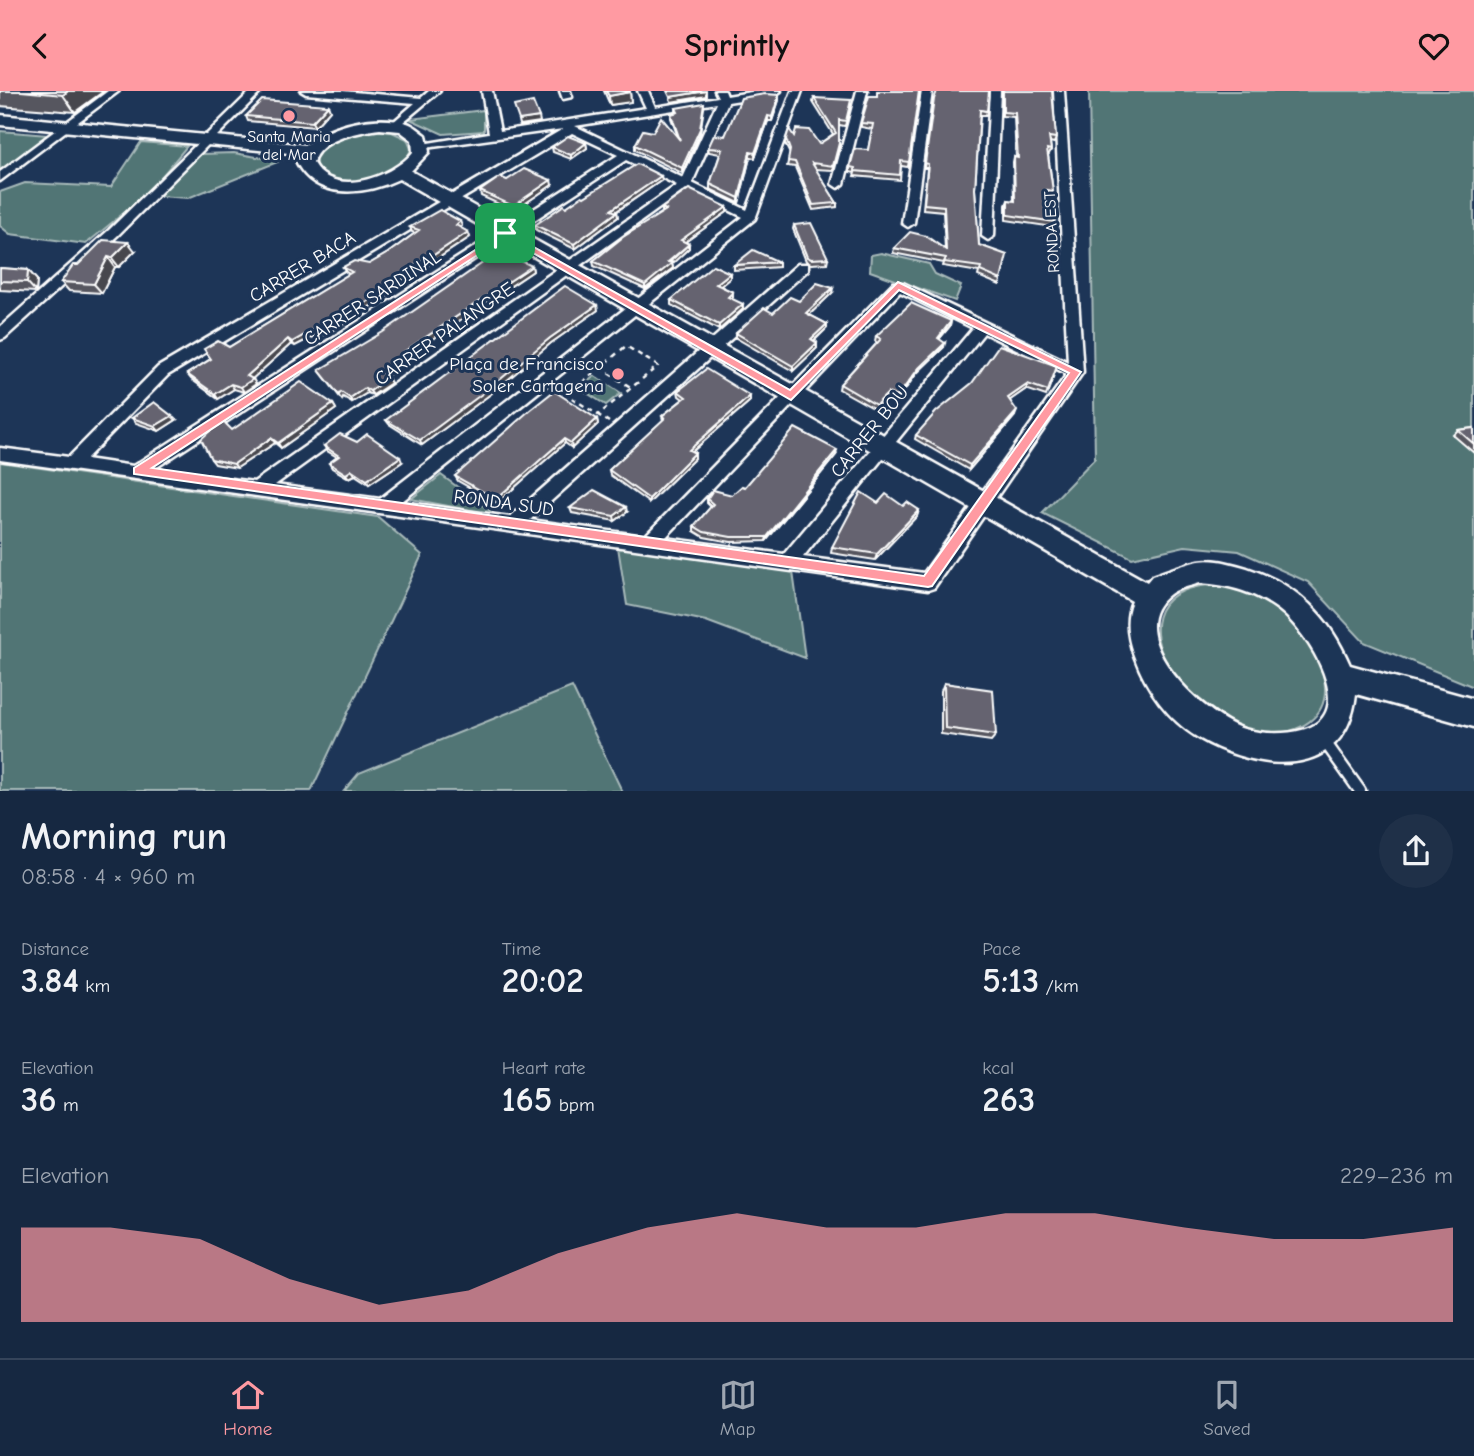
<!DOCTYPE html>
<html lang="en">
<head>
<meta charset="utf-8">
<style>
  :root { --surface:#162841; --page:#1f3048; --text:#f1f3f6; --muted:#9ea6b1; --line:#35445a; --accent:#ff9aa2 }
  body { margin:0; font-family:"Comic Neue",sans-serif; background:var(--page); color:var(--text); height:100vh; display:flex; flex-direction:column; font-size:26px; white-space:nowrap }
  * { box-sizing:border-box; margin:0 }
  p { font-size:23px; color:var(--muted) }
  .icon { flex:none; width:38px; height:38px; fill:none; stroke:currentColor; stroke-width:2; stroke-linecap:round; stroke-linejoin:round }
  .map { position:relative; height:700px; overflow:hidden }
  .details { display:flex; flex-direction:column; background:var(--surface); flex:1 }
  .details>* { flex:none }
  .pin { position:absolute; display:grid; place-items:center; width:60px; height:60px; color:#fff; margin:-30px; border-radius:14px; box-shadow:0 4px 10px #0006 }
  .round { display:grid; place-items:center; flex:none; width:74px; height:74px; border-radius:37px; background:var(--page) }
  .overview { display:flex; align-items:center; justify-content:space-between; height:119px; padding:0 21px }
  h1 { font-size:38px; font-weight:800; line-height:52px }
  .metrics { display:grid; grid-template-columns:repeat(3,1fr); gap:10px; height:119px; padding:7px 21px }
  .metrics div { display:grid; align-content:center }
  .metrics b { font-size:35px; font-weight:800 }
  .metrics small { font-size:19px; font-weight:400 }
  .metrics p { font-size:19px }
  .chart { height:196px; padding:14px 21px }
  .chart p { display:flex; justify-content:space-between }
  .chart svg { width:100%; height:126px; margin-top:7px; fill:var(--accent); opacity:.7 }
  header { display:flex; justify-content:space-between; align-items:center; height:91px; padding:0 21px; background:var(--accent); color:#111; font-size:32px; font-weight:800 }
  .dock { display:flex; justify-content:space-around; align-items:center; height:98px; border-top:2px solid var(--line); background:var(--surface); font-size:19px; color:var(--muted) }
  .dock a { display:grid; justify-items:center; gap:4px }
  .dock .active { color:var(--accent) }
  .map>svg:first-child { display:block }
</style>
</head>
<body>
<header><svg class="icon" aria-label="back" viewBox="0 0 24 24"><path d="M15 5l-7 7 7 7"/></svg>Sprintly<svg class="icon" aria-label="heart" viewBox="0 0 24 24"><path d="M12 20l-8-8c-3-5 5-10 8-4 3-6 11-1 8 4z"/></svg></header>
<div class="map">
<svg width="1474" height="700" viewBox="0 0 1474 700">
  <rect width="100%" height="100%" fill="#1d3557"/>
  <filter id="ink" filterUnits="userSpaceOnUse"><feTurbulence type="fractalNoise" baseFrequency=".0143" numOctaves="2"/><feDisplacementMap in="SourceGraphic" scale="14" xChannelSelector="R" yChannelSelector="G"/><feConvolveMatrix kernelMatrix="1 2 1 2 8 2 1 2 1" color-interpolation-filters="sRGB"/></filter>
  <g filter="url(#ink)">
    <!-- green -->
    <g fill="#517475" stroke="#a8baba" stroke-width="2">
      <path d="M1089,0H1474V596L1364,551L1308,491L1239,460L1185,455L1132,467L1042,422L1095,367Z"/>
      <path d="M484,19V40L443,43L410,28Z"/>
      <path d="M371,39L392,41L407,48L411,58C401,90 336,103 316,76V66C327,47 350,43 371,39Z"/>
      <path d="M0,40L48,44L0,82Z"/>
      <path d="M141,51L187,55L148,102L86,153L10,143L0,135V101L25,92L111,96Z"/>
      <path d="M234,62L280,70L188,107L158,105L201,63Z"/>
      <path d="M881,162L929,173L935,183L961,195L955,210L870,180L871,164Z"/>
      <path d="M595,285L621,302L606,314L579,297Z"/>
      <path d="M0,371L378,426L422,464L311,700H0Z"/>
      <path d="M441,384L496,424L411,408Z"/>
      <path d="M618,456L793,481L805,567L706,530L627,514Z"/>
      <path d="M1208,494C1235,495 1261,504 1282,521C1316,550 1355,620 1290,640C1204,665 1089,507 1208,494Z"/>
      <path d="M572,596L622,700H344L359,682Z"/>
    </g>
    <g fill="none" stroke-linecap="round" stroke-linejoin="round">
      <!-- lane casing -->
      <g stroke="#fff" stroke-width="15">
        <path id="lane" d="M1323,648L1360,700"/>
      </g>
      <!-- street casing -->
      <g stroke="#fff" stroke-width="5">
        <g id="street">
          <path d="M108,0H119L0,90V81Z"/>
          <path d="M251,0H262L117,145L5,247L0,249V236L109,139Z"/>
          <path d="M301,0H342L421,7L429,0H440L396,37L392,36V32L415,12L306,3Z"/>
          <path d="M482,0H492L500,40L646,17L638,0H648L655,16L718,6L715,0H725L727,5L757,0H781L776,3L728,11L692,92L747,119L792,0H802L755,128L401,411L510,426L798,173H808V179L530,429L645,445L893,192H903L1068,271L1054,0H1064L1083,281L934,497L928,499L0,369V357L69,366L158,276L563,38L418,58L416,56L422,53L489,42ZM717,12L683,87L575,35ZM572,42L618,64L133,375L86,368L168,284ZM626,69L677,94L254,391L154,378ZM686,98L743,126L380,408L275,394ZM900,201L973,237L784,463L665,447ZM984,242L1067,283L924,482L803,466Z"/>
          <path d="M560,0H570L572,6L563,8Z"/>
          <path d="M857,0H867L844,93L838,97L832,93Z"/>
          <path d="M922,0H932L914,132L908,136L902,132Z"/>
          <path d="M990,0H1000L994,145L988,149L982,145Z"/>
        </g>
      </g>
      <!-- secondary casing -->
      <g stroke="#fff" stroke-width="5">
        <path id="secondary" d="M0,24L307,54C330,33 377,23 407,32C414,34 420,40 426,44L429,61L411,80L1147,491L1152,485C1167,480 1184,473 1199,470C1214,467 1233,473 1247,477C1298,494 1329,525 1350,574L1474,608V636L1356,603C1346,692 1256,681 1197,646C1169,629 1146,598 1135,567C1128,549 1124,529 1132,510L399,88C365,104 317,110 297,72L299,63L0,34ZM380,38L400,40L412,49L413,61C393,86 333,108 313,72C318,48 358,41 380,38ZM1200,492C1230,494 1255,501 1279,519C1307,540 1362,624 1302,639C1284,644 1262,643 1244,638C1204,625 1116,543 1170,503C1177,497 1191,495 1200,492Z"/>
      </g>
      <!-- path -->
      <g stroke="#fff" stroke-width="2.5" stroke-dasharray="5 5" stroke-linecap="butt">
        <path d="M600,277L632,297"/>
        <path d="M555,296L609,331"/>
        <path d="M567,304L626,255L658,275L598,324"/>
      </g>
      <!-- lane -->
      <use href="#lane" stroke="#1d3557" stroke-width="10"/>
      <!-- street -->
      <use href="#street" fill="#1d3557" fill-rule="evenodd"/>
      <!-- secondary -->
      <use href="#secondary" fill="#1d3557" fill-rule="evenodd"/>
    </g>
    <!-- wall -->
    <g fill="#57565f" stroke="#fff" stroke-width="2">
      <path d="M0,0H104L75,21L0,15Z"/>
      <path d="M604,0H630L631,11L610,14Z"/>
      <path d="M919,0L908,76L901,75L900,89L854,85L855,82L850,81V76L868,59L872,38L861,36V32L877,5Z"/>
      <path d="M1002,0H1052L1056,47L1054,52L1050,51L1051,59L1049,63H1048L1053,100L1051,105L1048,104L1055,131L1053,136L1006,129V114L1008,109L1014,110L1013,71L1014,66L1016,67L1014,26L1002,25Z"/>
      <path d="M779,4V9L772,30H768L755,67L750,66L739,112L710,98V93L720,63L709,61L708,57Z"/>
      <path d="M814,7L850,14L845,35L839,34V57L833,79L815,78L837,112V116L813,119L795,76L787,75L790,63L785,53L786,48L794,45L819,53L833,43L813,11Z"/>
      <path d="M934,8L987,20L986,24H980L975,98L979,154L1001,189L1000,194L978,185L979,181L943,175L944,172L893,162L894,157L945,158L943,120L923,118L927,77H924Z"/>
      <path d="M328,14L330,19L315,36L248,30L246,25Z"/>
      <path d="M676,17H704L700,42L682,82L635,59V54L653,41L678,46L671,27V23L676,21Z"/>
      <path d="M586,52L587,57L571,68L553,61L552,56Z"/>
      <path d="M507,89L552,94L514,120L481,105L480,100Z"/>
      <path d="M662,89L616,121H617L618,126L575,158L536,139L535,134L584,106Z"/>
      <path d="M662,117L727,121L685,151L689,153V157L672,172L673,177L645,198L594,175L593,170L662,122Z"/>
      <path d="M460,130L462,135L460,137L468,141L470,146L428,174L425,172L391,197L393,201L345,232L324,244L318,243L295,255L291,253L252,288L256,293L244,301L234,298L218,308L191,288L187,283L229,256L349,183L346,181L343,176L369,173L388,162L415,142L412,141L410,136Z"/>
      <path d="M794,134L828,167L827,172L811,173L806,170L793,138Z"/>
      <path d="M135,160L119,176H115L102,202L69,200L61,191L78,174Z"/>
      <path d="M779,171V176L734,179V174Z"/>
      <path d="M532,175L533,180L410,263L412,267L386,285L391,292L373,304L367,302L352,311L343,306L342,309L319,279Z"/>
      <path d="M0,177L28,179L37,189L36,201L0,199Z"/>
      <path d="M730,187L720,195L733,201V206L731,208L743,218L719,239L671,214V209Z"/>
      <path d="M832,202L809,224L827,233V237L814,250L817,257L793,280L736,247V242L773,222L799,210Z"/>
      <path d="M598,219L551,252L492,302L422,354L389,333L386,329Z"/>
      <path d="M951,230L950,235L939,248L944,256L917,282L896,311L887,307L875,318L839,298L840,293L877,252L875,250L876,245Z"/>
      <path d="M1057,275L1046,305L1026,298L1010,309L1015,325L969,379L915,348L916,344Z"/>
      <path d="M678,300L750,305V310L692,361L695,367L649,412L610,384L609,379L663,329L662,325L683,308L679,305Z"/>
      <path d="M333,313L336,318L281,357L275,352L237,377L215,373L211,368L232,339Z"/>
      <path d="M132,327L176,329L159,340L136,332Z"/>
      <path d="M597,328L598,333L572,357L565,352L497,412L458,390L455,385Z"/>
      <path d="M1474,337V362L1453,344L1458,339Z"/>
      <path d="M324,355L402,371L369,393L355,384L349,387L332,377L329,372L337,366L327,360Z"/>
      <path d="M836,364L766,450L731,451L704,446L694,440V435L711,416L707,412V408L732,404L745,396Z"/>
      <path d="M878,412L903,415L919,419L917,425L875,469L831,462L832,456Z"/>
      <path d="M570,417L627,421L615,430L572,422Z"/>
      <path d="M944,592L996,644L991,650L941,643V600Z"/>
    </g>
    <!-- shaded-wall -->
    <g fill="#47464e" stroke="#fff" stroke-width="2">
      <path d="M68,0H104L75,21L63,4Z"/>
      <path d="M706,0V5L671,11L670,6Z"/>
      <path d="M630,1L631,11L610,14L609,5Z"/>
      <path d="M779,4V9L772,30V26Z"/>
      <path d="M704,12L700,42L682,82V77Z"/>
      <path d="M328,14L330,19L315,36L312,31Z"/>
      <path d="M768,25V30L755,67V62Z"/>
      <path d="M539,26L540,31L520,34L519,29Z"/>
      <path d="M586,52L587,57L571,68V64Z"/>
      <path d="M750,61V66L739,112V107Z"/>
      <path d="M661,85L662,89L612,123L611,119Z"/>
      <path d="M551,89L552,94L514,120L513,115Z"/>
      <path d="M727,116V121L681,154V149Z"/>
      <path d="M617,121L618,126L575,158L574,153Z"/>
      <path d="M468,141L470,146L428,174L426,169Z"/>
      <path d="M128,151L135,160L119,176L112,167Z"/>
      <path d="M689,153V157L671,174L672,172L673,177L645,198V194Z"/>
      <path d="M108,166L115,176L102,202L94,193Z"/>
      <path d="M424,168L425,172L391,197L393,201L324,244L322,239Z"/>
      <path d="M532,175L533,180L410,263L412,267L385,286L382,282L405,260Z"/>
      <path d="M28,179L37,189L36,201L27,191Z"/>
      <path d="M730,182V187L717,198L716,193Z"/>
      <path d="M833,197L832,202L806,227V222Z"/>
      <path d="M743,213V218L719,239V234Z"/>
      <path d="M597,214L598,219L551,252L492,302L422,354L420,349L550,247Z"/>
      <path d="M951,230L950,235L936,252L938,247Z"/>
      <path d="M827,233V237L810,253L811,248Z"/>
      <path d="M315,238L318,243L295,255L292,251Z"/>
      <path d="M288,248L291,253L251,289L253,288L256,293L244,301L241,296L247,285Z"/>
      <path d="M817,252V257L793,280V275Z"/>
      <path d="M945,252L944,256L917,282L896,311L897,306L919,277Z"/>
      <path d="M388,287L391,292L373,304L370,300Z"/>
      <path d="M231,293L234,298L218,308L215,303Z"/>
      <path d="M1028,293L1026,298L1006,312L1008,307Z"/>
      <path d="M365,297L367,302L352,311L350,307Z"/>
      <path d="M888,302L887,307L875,318L876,314Z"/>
      <path d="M750,305V310L689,363V359Z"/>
      <path d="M333,313L336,318L281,357L278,352Z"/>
      <path d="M1017,320L1015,325L969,379L970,374Z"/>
      <path d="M172,325L176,329L159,340L155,335Z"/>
      <path d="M597,328L598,333L572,357L571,352Z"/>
      <path d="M271,347L275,352L237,377L234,373Z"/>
      <path d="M564,348L565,352L497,412L496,408Z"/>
      <path d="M837,359L836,364L766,450L767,446Z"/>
      <path d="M695,362V367L649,412V408Z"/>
      <path d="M400,366L402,371L369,393L367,389Z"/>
      <path d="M352,379L355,384L349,387L346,383Z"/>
      <path d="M626,416L627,421L615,430L614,425Z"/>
      <path d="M919,419L917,425L875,469L877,463Z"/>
    </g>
    <!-- building -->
    <g fill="#65646f" stroke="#fff" stroke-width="2">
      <path d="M21,0H68L63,4Z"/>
      <path d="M606,0H630V1L609,5Z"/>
      <path d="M667,0H706L670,6Z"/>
      <path d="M877,0H919L909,71L901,70L900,84L855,80V77L850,76L855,58L868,59L873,33L861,32L869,5H877Z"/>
      <path d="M937,0H989L987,20L980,19L975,98L979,154L1007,164L1001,189L980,180L981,176L944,171L946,167L894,157L910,141L926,145L946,159L944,115L924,113L928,73L925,72L934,8Z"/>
      <path d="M1003,0H1052L1056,47L1049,46L1051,59L1047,58L1053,100L1047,99L1055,131L1008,124V109L1015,110L1014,66L1018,67L1015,22L1003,21Z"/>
      <path d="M765,3L779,4L772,26L768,25L755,62L750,61L739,107L710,93L722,58L708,57L714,44L725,45L741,7Z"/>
      <path d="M814,7L851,9L846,30L839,29V52L833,75L812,72L837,112L813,114L795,71L788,70L790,59L786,48L789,38L794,45L796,38L809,39L819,53L836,42Z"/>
      <path d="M262,9L328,14L312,31L246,25Z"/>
      <path d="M533,11L539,26L519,29L514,15Z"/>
      <path d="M704,12L700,38L682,77L635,54L643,39L653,41L661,26L680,49L671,23L678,21L676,17Z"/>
      <path d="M568,45L586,52L571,64L552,56Z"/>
      <path d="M637,73L661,85L611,119L617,121L574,153L535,134L564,114L566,116L582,105L584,106Z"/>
      <path d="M524,78L551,89L513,115L480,100L500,86L507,89Z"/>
      <path d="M689,98L727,116L681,149L689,153L668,171L672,172L645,194L593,170L623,146L666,119L662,117Z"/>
      <path d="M440,119L460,130L456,134L468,141L426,169L424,168L389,192L391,196L342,227L322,239L315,238L292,251L288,248L247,285L253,288L241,296L231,293L215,303L187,283L211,268L204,258L218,250L229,256L352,181L343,176L354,170L369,173L388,162L419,139L410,136Z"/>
      <path d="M811,132L828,167L811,168L807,166L794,134Z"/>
      <path d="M103,149L128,151L112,167L108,166L94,193L61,191L73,174H78Z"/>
      <path d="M753,159L779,171L734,174Z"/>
      <path d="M500,160L532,175L405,260L409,262L382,282L388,287L370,300L365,297L350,307L341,301L339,304L319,279L383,241Z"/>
      <path d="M713,174L730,182L716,193L733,201L728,206L743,213L719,234L671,209Z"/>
      <path d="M0,177L28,179L27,191L0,190Z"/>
      <path d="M817,192L833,197L806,222L827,233L811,248L817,252L793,275L736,242L764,217L773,222L790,206L799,210Z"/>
      <path d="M565,195L597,214L550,247L490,297L420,349L386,329Z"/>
      <path d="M911,212L951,230L938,247L945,252L919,277L897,306L888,302L876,314L840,293L881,248L876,245Z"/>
      <path d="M999,254L1057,275L1048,300L1028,293L1008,307L1017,320L970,374L916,344L936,321L972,292Z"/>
      <path d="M706,278L750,305L689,359L695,362L649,408L609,379L665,327L662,325L686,306L678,300Z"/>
      <path d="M301,291L333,313L278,352L271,347L234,373L211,368L201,348L222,329L232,339Z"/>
      <path d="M554,300L597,328L571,352L564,348L496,408L455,385L530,319Z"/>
      <path d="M154,311L172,325L155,335L132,327Z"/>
      <path d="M795,337L837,359L767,446H731L704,441L694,435L713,413L707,408L713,399L732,404L742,395L745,396Z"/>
      <path d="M1474,337V353L1458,339Z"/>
      <path d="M340,343L357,351L367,343L400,366L367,389L352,379L346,383L329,372L339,365L324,355Z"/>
      <path d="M594,399L626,416L614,425L570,417Z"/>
      <path d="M861,401L878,412L886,403L903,415L907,411L919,419L877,463L832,456Z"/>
      <path d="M944,592L993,599L996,644L945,637Z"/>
    </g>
  </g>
  <!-- route -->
  <path fill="#ff9aa2" stroke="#fff" stroke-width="2" fill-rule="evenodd" d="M505,140L790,299L898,191L1081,281L932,495L928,496L134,383V377ZM505,146L791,309L899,199L1069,282L924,485L152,377Z"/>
  <!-- markers -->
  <g fill="#ff9aa2" stroke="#1d3557" stroke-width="2.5">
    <circle cx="289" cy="25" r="7"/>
    <circle cx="618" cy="283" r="7"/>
  </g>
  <g text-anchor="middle" stroke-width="6" stroke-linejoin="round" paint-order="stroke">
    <!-- far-poi labels -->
    <g font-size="16" fill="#fff" stroke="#1d3557">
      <text x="289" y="51">Santa Maria<tspan x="289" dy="18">del Mar</tspan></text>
    </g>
    <!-- far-street labels -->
    <g font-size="16" fill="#fff" stroke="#1d3557">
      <text transform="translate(1051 141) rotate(-93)" y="6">RONDA EST</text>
    </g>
    <!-- street labels -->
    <g font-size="19" fill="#fff" stroke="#1d3557">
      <text transform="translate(302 175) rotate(-31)" y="7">CARRER BACA</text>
      <text transform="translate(372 206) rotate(-33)" y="7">CARRER SARDINAL</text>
      <text transform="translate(444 242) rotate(-35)" y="7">CARRER PALANGRE</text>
      <text transform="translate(869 340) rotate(-51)" y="7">CARRER BOU</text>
      <text transform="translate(504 411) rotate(8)" y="7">RONDA SUD</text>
    </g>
    <!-- poi labels -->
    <g font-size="19" fill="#fff" stroke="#1d3557" text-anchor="end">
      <text x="604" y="279">Plaça de Francisco<tspan x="604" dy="22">Soler Cartagena</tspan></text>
    </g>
  </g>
</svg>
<div class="pin" style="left:505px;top:142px;background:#1e9e55"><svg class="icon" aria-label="arrive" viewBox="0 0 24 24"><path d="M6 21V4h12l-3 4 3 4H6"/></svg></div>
</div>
<section class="details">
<div class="overview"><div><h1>Morning run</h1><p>08:58 · 4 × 960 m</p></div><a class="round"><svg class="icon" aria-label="share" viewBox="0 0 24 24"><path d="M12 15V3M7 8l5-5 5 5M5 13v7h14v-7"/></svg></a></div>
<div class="metrics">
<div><p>Distance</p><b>3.84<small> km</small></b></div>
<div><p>Time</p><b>20:02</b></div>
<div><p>Pace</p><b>5:13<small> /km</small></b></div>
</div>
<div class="metrics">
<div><p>Elevation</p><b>36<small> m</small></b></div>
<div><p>Heart rate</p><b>165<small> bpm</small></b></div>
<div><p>kcal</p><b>263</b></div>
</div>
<div class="chart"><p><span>Elevation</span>229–236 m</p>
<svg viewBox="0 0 160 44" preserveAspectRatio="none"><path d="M0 44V11L10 11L20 15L30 29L40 38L50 33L60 20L70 11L80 6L90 11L100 11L110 6L120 6L130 11L140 15L150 15L160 11V44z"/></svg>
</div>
</section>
<nav class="dock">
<a class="active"><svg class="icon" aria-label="home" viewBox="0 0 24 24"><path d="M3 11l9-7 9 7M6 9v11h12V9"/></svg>Home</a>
<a><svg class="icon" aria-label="map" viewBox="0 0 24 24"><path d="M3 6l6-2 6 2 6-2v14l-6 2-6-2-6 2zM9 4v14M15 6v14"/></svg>Map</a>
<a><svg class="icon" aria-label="saved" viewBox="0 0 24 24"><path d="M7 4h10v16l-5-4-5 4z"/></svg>Saved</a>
</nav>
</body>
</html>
